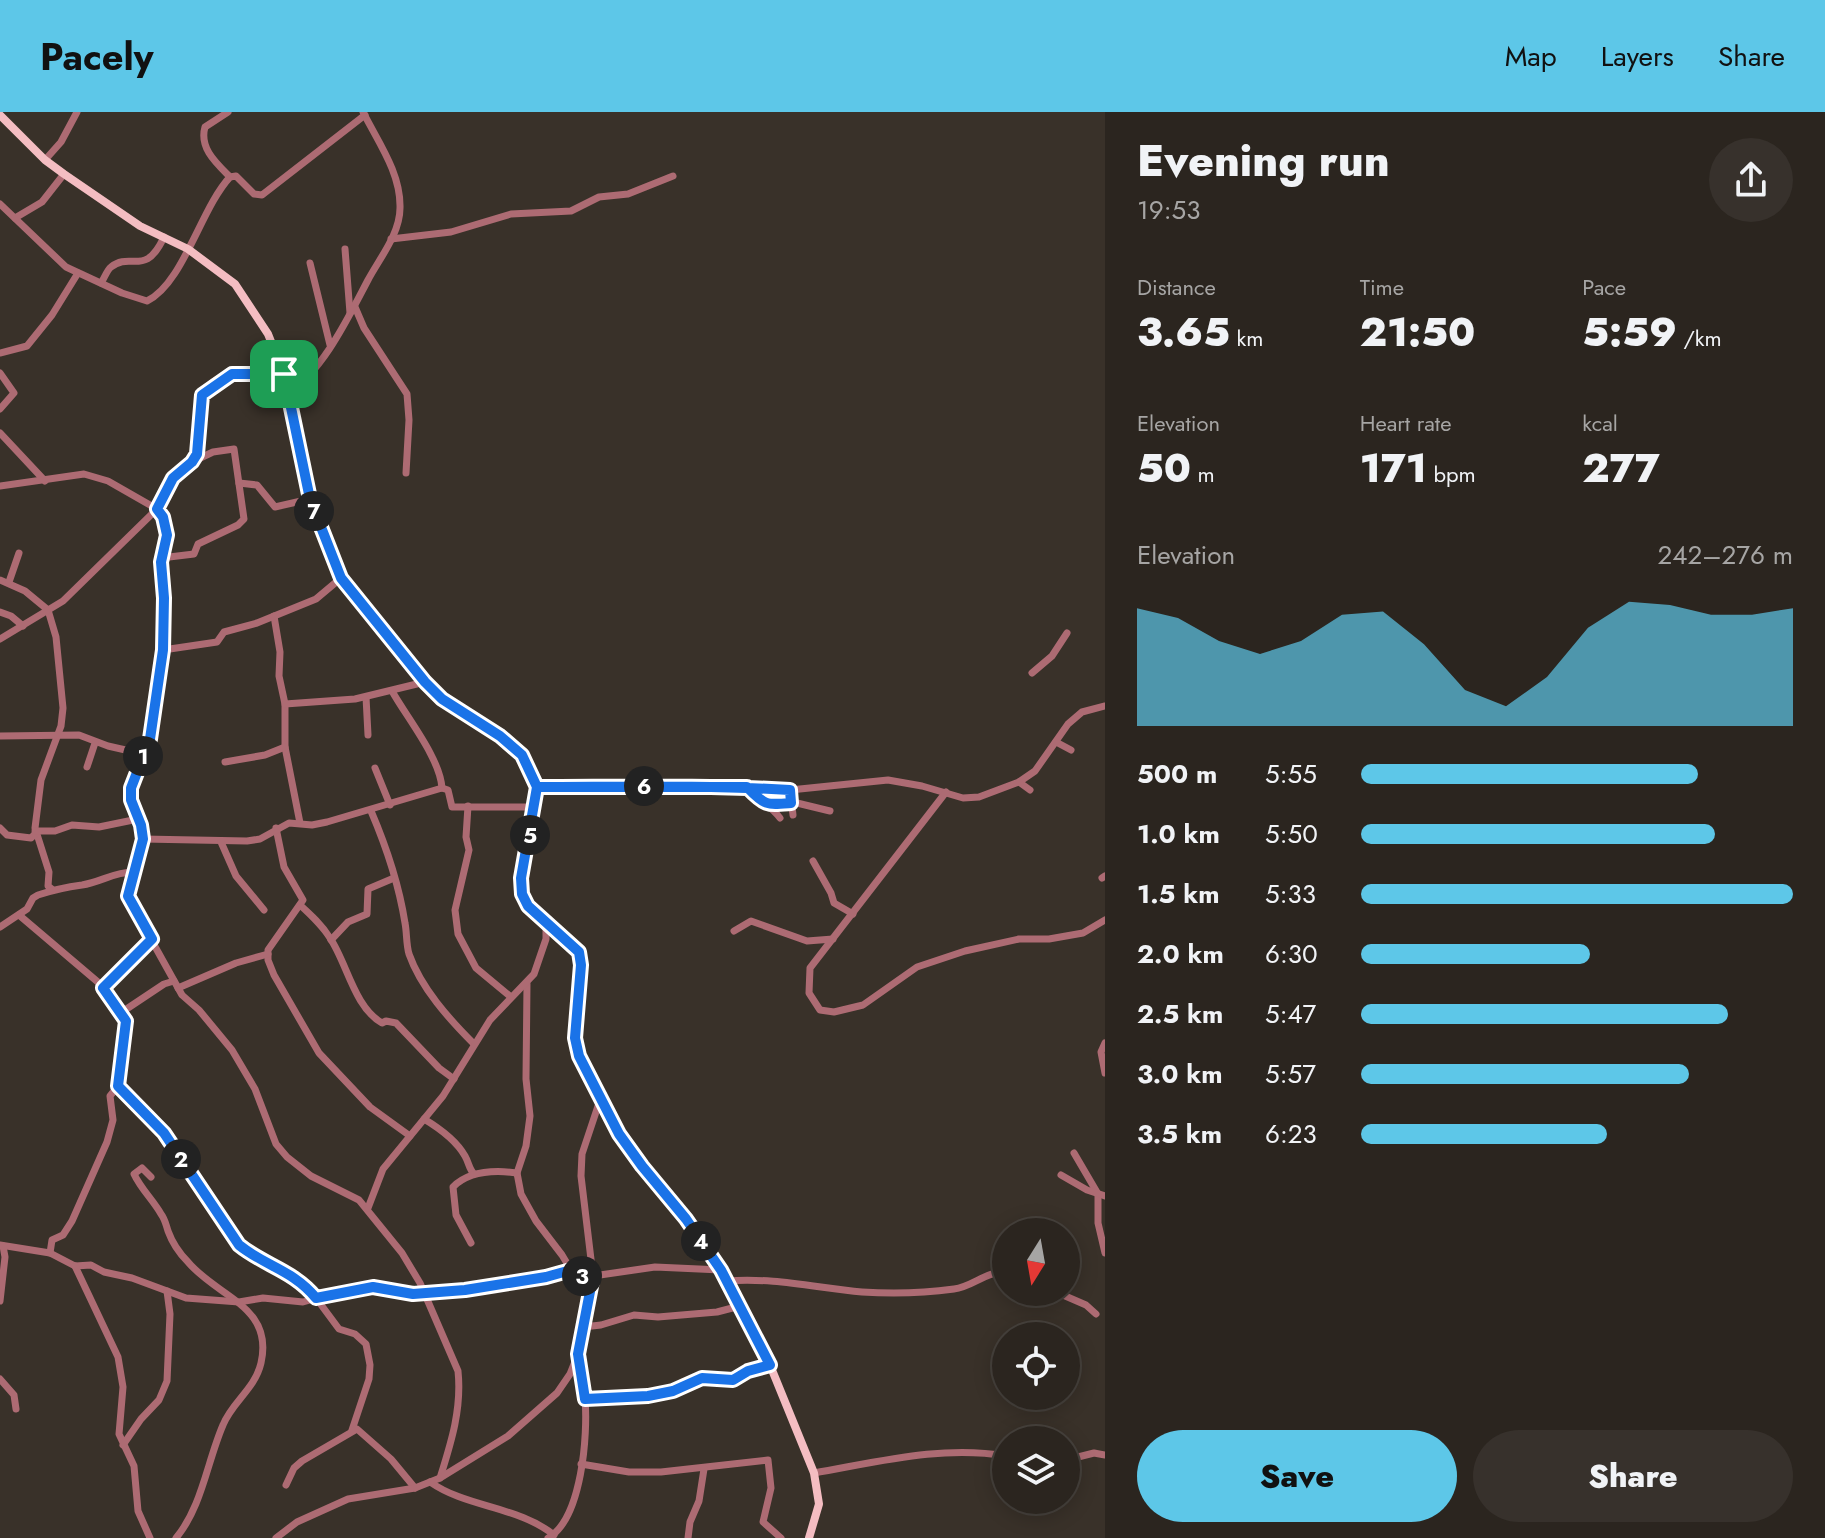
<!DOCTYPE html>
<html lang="en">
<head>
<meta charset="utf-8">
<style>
  :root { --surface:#2b251f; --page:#37312c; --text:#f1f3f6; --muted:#a6a5a4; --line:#47423d; --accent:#5dc7e8 }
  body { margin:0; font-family:Jost,sans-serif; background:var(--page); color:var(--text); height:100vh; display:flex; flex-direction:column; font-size:30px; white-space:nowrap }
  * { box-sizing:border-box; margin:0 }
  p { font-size:26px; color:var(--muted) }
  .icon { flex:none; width:44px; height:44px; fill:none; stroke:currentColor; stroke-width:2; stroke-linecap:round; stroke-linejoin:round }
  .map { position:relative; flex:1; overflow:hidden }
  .panel { display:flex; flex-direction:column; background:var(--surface); width:720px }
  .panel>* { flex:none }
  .needle { width:52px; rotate:191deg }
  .controls { position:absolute; left:992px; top:1106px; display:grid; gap:16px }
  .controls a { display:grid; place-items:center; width:88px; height:88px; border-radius:50%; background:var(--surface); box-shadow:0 4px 20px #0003,0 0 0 2px var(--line); font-size:40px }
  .pin { position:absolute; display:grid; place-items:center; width:68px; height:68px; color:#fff; margin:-34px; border-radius:16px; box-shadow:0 4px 12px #0006 }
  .km { position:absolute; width:40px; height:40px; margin:-20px; border-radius:50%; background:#222; color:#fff; font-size:22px; line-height:40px; text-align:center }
  .round { display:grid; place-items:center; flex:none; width:84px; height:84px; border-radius:42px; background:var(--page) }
  .summary { display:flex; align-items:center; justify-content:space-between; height:136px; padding:0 32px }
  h1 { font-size:44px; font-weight:800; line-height:60px }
  .stats { display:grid; grid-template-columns:repeat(3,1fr); gap:12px; height:136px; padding:8px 32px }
  .stats div { display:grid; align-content:center }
  .stats b { font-size:40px; font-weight:800 }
  .stats small { font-size:22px; font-weight:400 }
  .stats p { font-size:22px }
  .chart { height:224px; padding:16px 32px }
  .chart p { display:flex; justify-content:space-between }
  .chart svg { width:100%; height:144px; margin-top:8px; fill:var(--accent); opacity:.7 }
  .primary-button { display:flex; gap:16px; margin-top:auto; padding:16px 32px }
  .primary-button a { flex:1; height:92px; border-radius:48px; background:var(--accent); color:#111; font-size:32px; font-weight:800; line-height:92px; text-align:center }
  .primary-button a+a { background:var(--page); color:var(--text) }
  ul { padding:0 32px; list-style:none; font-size:26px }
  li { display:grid; grid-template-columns:128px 96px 1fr; align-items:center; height:60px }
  li i { height:20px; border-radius:10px; background:var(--accent) }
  header { display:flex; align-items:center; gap:48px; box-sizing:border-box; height:112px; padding:0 40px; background:var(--accent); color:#111 }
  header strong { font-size:38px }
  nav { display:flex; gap:44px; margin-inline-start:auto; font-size:28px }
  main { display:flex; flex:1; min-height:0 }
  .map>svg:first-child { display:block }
</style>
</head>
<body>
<header>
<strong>Pacely</strong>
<nav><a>Map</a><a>Layers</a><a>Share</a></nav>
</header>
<main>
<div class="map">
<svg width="1105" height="1426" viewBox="0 0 1105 1426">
  <rect width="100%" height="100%" fill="#393129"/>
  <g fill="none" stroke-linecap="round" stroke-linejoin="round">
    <!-- minor -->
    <g stroke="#ad6b73" stroke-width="7">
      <path d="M228,0L205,15C199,36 216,51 230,65"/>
      <path d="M45,48L61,30L77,0"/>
      <path d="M0,92L66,155L122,181L147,189C183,172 201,96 230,65L236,64L254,82L262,83L365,3"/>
      <path d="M15,106L42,90L64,62"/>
      <path d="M391,127L451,120L511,102L571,99L599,85L628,82L673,64"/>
      <path d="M345,137L350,201"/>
      <path d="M310,151L330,233"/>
      <path d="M101,171C104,167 107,158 111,155C131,139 145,166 164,125"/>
      <path d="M355,195L364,216L407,282L409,308L406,361"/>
      <path d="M0,241L27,234L52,203L78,161"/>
      <path d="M0,261L14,281L0,297"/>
      <path d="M287,282C323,259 348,206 368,168C379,147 400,122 400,96C401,61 378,30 363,0"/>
      <path d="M0,321L45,369"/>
      <path d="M239,371L257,373L275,395L310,387"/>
      <path d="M0,374L84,362L108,369L157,397L166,413L167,423L161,450L164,486L163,538L150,627L131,676V688L141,713L143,727L128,777V786L182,883L199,898L232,938L255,977L276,1032L287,1045L311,1064L359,1088L402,1141L420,1171L458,1259C462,1297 451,1331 440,1366"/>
      <path d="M161,446L194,442L198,432L238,413L244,407L234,337L213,340L194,349"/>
      <path d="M0,468L25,479L48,498L56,525L63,596L61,614L41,668L35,716L49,760L48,774L53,778"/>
      <path d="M9,470L19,441"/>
      <path d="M0,500L11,504L23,514"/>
      <path d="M274,504L280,540L279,564L285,592V635L300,711"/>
      <path d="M0,527L63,489L157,397L173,366L192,350L197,342C198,325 195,301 202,284C215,254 258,261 284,262"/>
      <path d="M163,538L217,530L224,520L257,511L316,487L341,466"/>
      <path d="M1032,561L1052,544L1067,521"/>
      <path d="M392,579C407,606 440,646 442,676"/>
      <path d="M366,585L368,623"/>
      <path d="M285,592L355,587L425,570"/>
      <path d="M0,624L79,623L108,634L130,639L146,638"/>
      <path d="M1056,630L1071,638"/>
      <path d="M225,650L265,643L285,635"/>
      <path d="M87,655L95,631"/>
      <path d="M375,656L390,693"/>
      <path d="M1019,670L1030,678"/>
      <path d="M537,675L688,673L790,678L888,668L922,674L963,686L979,685L1019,670L1035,659L1068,612L1082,600L1105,594"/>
      <path d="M747,676C758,687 771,694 780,706"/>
      <path d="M790,678L793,703"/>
      <path d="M946,680L810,856L809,881L820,898L834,900L863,893L917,855L965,839L1019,827H1049L1083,821L1105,808"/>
      <path d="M468,694L466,725L469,738L455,798L458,822L476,856L511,885"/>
      <path d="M770,694L797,691L830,699"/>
      <path d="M371,699C386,734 399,773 405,811C407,821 406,832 409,842C421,876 449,907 474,932"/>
      <path d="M0,716L7,723L31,726L35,722"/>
      <path d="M276,716L284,755L303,788L268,838V848L274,863L319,941L370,995L410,1024"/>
      <path d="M35,719H55L72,713L99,715L138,707"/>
      <path d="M143,727L247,729L260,727L289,711L312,713L327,710L442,676L448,678L452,695H534"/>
      <path d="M221,730L236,764L264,798"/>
      <path d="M813,749L831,781L834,791L853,802"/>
      <path d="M1102,766L1105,764"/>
      <path d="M300,793C311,803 322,813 330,826C347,851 354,895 382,911L386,909L396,911L439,956L454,967"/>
      <path d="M19,803L99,871L126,909L118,974L110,984L113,1008L107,1030L72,1109L63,1123L52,1128L50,1141"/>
      <path d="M0,815L27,797L33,786L38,783C53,778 67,775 82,773C101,770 114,760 133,760"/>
      <path d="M734,819L751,809L807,829L833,827"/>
      <path d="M331,828L348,810L367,802L368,777L394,766"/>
      <path d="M527,872L526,967L530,1004L526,1034L517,1061L521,1082L536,1109L562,1143L571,1158L579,1163L593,1164L655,1155L721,1158"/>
      <path d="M103,876L152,827"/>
      <path d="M178,876L236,851L268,842"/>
      <path d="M122,900L164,872L174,869"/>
      <path d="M1105,931L1101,940L1105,961"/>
      <path d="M118,974L164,1021L239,1133L302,1171L316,1186L339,1217L355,1222L366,1232L370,1253L369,1267L352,1318"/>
      <path d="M424,1007C439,1016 456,1028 465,1044C469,1051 469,1057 474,1062"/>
      <path d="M1074,1041L1098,1082V1111L1105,1141"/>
      <path d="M1061,1063L1087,1078L1105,1084"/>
      <path d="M151,1065L142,1056L134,1062C141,1077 153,1088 161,1102C165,1107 166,1113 168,1119C172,1130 180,1142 188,1150C217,1185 274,1194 261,1251C255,1277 232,1290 223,1313C207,1350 202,1395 176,1426"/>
      <path d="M368,1096L383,1057L443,984L490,908L534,862L546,827V811"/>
      <path d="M471,1131L456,1103L453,1075C469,1059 495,1058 517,1061"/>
      <path d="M0,1133L50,1141L75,1154L91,1153L104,1160L132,1166L186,1186L239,1190L263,1186L303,1190L349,1177L373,1175L413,1182L465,1178L546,1165L571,1158"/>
      <path d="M75,1154L118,1245L123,1275L119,1322L134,1354L138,1399L150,1426"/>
      <path d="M727,1169C772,1165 817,1176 862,1180C891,1182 925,1181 954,1177C973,1175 987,1158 1006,1161"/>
      <path d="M1056,1180L1086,1193L1096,1202"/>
      <path d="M0,1189L5,1145L3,1134"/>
      <path d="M583,1215L601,1213L634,1203L658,1205L717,1200L740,1194"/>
      <path d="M0,1267L14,1283L16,1297"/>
      <path d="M585,1287L648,1284L673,1279L702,1266L733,1268L748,1259L770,1253"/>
      <path d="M123,1333L141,1307L159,1288L167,1269L170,1202L167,1179"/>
      <path d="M1066,1348L1094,1341L1105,1343"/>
      <path d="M581,1352L629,1360H661L768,1348L771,1376L763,1410L781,1426"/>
      <path d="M814,1361C878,1350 942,1333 1006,1344"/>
      <path d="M430,1370C467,1396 518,1394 554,1423"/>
      <path d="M286,1373L294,1356L302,1349L357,1317L391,1347L415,1376"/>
      <path d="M276,1426L297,1410L348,1387L415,1376L440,1366L508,1324L557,1281L570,1262L578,1242L593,1164L581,1064L582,1042L601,985"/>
      <path d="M548,1426C582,1407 588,1322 585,1287C584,1273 580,1258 578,1244"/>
      <path d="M688,1426L690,1410L699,1389L704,1357"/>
    </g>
    <!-- major -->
    <path stroke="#f4bdc2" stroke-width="8" d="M0,3L45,48L64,62L140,114L188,137L235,172L268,222L284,262L310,387L341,466L425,570L442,587L500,624L522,643L537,675L521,766L522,782L528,794L579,840L581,853L575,926L579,944L619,1022L642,1054L686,1107L721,1158L770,1253L814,1361L819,1392L809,1426"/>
  </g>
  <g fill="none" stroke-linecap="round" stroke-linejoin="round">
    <!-- route casing -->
    <g stroke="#fff" stroke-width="16">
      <path id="route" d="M284,262H232L202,283L197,342L192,350L173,366L157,397L163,405L167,423L161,450L164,486L163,538L150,627L131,676V688L141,713L143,727L128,784L152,827L103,876L126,909L118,974L164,1021L239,1133C265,1154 293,1158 316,1186L373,1175L413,1182L465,1178L546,1165L571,1158L579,1163L593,1164L578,1242L585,1287L648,1284L673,1279L702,1266L733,1268L748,1259L770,1253L721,1158L686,1107L642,1054L619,1022L579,944L575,926L581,853L579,840L528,794L522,782L521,766L537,675C622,675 705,673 790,678L791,691C767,693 765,694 747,675H537L522,643L500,624L442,587L425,570L341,466L310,387L284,262"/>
    </g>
    <!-- route -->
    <use href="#route" stroke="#1a73e8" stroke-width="10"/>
  </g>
</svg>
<div class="controls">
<a><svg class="needle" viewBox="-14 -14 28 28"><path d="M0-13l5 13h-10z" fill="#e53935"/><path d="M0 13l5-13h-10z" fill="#a6a5a4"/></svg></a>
<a><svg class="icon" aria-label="locate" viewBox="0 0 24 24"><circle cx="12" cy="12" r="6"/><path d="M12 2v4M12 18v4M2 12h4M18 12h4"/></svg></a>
<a><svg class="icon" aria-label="layers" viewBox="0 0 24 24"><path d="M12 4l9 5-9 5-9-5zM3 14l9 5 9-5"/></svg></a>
</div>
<div class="pin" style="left:284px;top:262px;background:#1e9e55"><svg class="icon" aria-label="arrive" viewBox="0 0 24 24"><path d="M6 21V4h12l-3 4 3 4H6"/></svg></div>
<b class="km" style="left:143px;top:644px">1</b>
<b class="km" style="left:181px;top:1047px">2</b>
<b class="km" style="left:582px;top:1164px">3</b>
<b class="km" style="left:701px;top:1129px">4</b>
<b class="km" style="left:530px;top:723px">5</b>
<b class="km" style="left:644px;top:674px">6</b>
<b class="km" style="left:314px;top:399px">7</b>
</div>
<section class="panel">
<div class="summary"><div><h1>Evening run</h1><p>19:53</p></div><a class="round"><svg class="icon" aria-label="share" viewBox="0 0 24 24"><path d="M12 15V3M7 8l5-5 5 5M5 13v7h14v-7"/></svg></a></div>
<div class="stats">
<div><p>Distance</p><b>3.65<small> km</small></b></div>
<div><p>Time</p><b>21:50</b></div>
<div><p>Pace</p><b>5:59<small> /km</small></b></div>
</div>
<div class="stats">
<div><p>Elevation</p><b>50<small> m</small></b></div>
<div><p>Heart rate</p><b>171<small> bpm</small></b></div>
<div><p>kcal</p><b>277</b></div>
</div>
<div class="chart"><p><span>Elevation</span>242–276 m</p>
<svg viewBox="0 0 160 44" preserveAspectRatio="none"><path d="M0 44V8L10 11L20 18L30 22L40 18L50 10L60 9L70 19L80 33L90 38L100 29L110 14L120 6L130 7L140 10L150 10L160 8V44z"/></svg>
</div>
<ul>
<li><b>500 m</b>5:55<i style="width:78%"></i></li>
<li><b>1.0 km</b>5:50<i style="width:82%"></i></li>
<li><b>1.5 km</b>5:33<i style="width:100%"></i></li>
<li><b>2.0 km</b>6:30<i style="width:53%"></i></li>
<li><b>2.5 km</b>5:47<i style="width:85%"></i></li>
<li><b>3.0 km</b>5:57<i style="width:76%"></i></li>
<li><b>3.5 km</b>6:23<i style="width:57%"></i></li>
</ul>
<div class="primary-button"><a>Save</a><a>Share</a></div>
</section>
</main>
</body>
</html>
